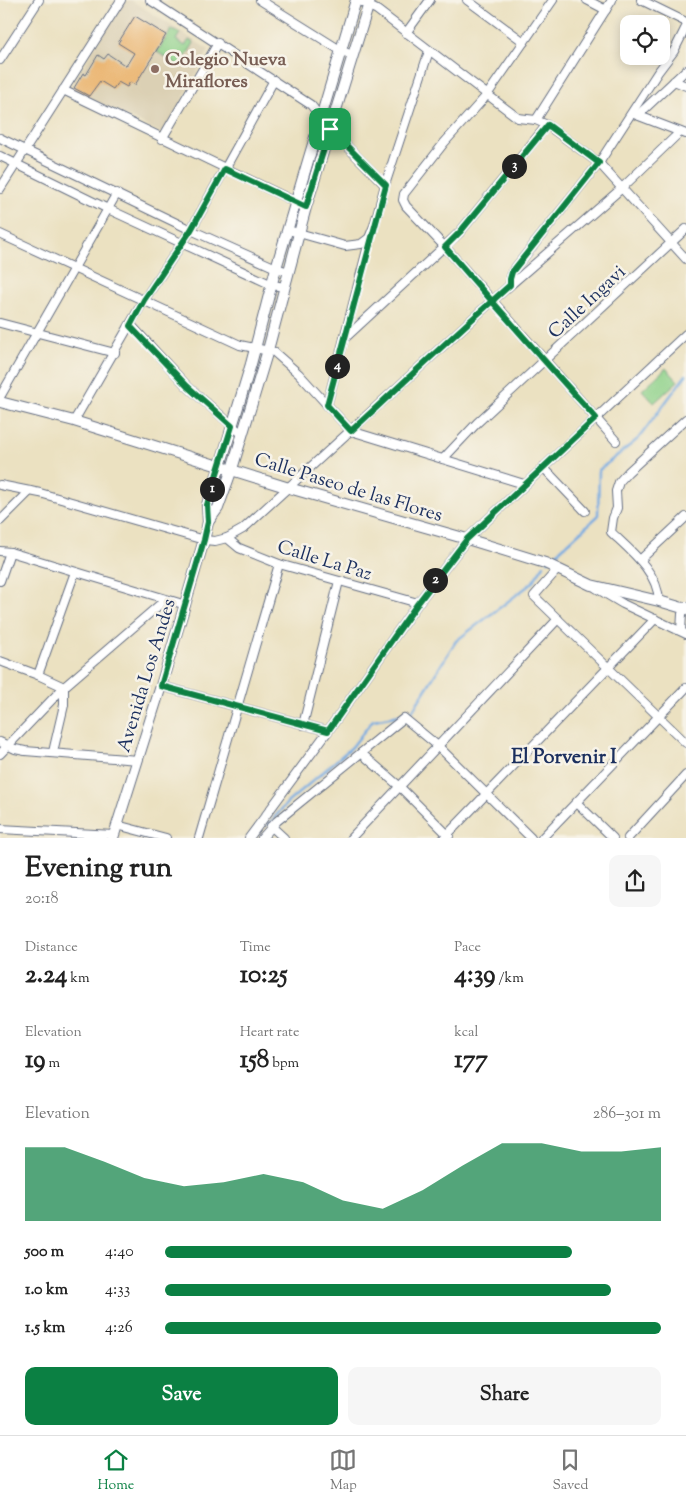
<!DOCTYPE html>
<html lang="en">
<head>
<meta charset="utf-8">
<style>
  :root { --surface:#fff; --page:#f6f6f6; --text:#222; --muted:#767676; --line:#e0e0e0; --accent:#0b8043 }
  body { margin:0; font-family:"Sorts Mill Goudy",serif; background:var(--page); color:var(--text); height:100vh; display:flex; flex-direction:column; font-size:19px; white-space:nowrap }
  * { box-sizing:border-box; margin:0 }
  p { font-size:16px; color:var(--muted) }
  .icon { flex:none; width:28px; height:28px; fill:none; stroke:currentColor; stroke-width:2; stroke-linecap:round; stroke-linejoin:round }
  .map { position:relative; height:838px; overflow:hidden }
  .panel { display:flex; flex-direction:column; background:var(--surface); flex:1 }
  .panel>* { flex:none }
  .fabs { position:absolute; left:620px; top:15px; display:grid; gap:10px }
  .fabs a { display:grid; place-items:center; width:50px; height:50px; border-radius:10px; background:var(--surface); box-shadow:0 2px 12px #0003; font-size:25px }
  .pin { position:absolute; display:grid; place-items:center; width:42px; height:42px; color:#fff; margin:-21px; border-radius:10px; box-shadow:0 2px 8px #0006 }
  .km { position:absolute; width:25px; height:25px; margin:-12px; border-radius:50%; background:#222; color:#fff; font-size:14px; line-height:25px; text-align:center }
  .round { display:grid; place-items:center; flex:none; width:52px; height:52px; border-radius:10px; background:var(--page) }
  .headline { display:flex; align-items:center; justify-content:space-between; height:85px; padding:0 25px }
  h1 { font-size:28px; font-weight:700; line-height:38px }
  .figures { display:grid; grid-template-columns:repeat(3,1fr); gap:8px; height:85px; padding:5px 25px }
  .figures div { display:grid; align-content:center }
  .figures b { font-size:25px; font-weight:700 }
  .figures small { font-size:14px; font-weight:400 }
  .figures p { font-size:14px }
  .chart { height:140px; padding:10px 25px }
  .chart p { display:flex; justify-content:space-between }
  .chart svg { width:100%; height:90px; margin-top:5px; fill:var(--accent); opacity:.7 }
  .cta { display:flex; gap:10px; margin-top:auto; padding:10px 25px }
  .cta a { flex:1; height:58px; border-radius:10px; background:var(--accent); color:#fff; font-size:20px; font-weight:700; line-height:58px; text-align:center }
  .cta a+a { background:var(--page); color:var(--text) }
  ul { padding:0 25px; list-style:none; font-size:16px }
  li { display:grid; grid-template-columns:80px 60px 1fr; align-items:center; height:38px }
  li i { height:12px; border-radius:6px; background:var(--accent) }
  .dock { display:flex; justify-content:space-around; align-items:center; height:70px; border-top:1px solid var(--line); background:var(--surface); font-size:14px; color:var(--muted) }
  .dock a { display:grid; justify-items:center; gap:2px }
  .dock .active { color:var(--accent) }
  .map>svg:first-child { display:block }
</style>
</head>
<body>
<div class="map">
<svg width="686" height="838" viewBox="0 0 686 838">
  <rect width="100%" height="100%" fill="#f7f3e8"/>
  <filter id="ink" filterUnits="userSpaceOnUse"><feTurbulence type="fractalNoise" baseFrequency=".02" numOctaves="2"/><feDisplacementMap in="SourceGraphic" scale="10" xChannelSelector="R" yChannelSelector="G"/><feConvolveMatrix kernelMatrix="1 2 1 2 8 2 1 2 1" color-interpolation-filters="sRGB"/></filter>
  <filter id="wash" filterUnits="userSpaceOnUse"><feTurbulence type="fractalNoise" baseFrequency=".0096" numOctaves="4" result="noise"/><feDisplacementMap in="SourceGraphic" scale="20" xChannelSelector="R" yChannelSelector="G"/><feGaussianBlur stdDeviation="1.12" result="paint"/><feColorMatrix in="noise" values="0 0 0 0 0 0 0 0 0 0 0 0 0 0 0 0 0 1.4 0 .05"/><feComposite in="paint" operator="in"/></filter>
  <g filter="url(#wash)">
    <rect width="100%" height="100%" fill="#ebe1c1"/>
    <!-- built -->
    <path fill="#dbd0b4" d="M124,0H131L209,50L164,134L70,89Z"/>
    <!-- green -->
    <g fill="#8ed189" stroke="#548074">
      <path d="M172,29L180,33L176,40L185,46L189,40L194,43L180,66L157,52Z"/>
      <path d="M666,368L678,381L654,403L642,390Z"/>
    </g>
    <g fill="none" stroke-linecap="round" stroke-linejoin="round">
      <!-- stream -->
      <g stroke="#74aae2" stroke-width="2.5">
        <path d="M548,561L598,516L599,470L638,439L686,375"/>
        <path d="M268,825L287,803L352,747L373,720L411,713L456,641L532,583L544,565"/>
      </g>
    </g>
    <g id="blocks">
      <!-- building -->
      <path fill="#ebb775" d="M135,16L166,35L135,85L130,82L127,87L118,82L113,89L100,81L89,96L74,88L83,73L86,75L98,55L104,59L108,54L126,66L134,53L118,43Z"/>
    </g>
  </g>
  <g filter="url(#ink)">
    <use href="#blocks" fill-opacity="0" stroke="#646d81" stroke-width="1"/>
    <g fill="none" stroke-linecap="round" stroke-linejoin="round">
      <!-- minor casing -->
      <g stroke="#646d81" stroke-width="10">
        <g id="minor">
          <path d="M150,0L311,105L330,129L385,185"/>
          <path d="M260,0L340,50L352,55"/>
          <path d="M357,0L377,10L518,118L536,120L547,125L599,163L686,259"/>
          <path d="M467,0L524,42"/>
          <path d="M553,0L487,95L444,143L404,194L403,200L406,206L445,247L616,441"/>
          <path d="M587,0L606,10"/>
          <path d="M641,0L686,22"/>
          <path d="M406,33L430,0"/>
          <path d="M0,60L39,0"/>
          <path d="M674,81L686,86"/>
          <path d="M63,90L300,204"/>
          <path d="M634,114L686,134"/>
          <path d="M638,115L686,70"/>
          <path d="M536,120L612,0"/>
          <path d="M0,138L191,230L276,268L289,272"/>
          <path d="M162,139L218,43"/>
          <path d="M0,156L108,209L272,285L285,287"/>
          <path d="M0,189L121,0"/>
          <path d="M288,230L345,246L361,244L369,238L374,226L385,185L429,51"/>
          <path d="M0,234L240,345L274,352L299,374L351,431L524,484"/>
          <path d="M510,285L512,272L599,163L658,72L674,51L686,27"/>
          <path d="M0,323L115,353"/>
          <path d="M131,325L187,386L242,434"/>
          <path d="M344,339L460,232L547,125"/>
          <path d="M0,397L117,193"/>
          <path d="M327,405L370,238"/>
          <path d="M74,421L144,300L191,230L274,80"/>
          <path d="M443,459L477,423L686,229"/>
          <path d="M543,467L585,511"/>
          <path d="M0,485L40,493L204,540L215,541L227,538L243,529L492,301L622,188L680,132"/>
          <path d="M0,521L30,491"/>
          <path d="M227,538L239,548L279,564L418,603"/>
          <path d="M0,551L10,552L186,605"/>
          <path d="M640,560L686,517"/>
          <path d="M557,570L534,596L686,743"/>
          <path d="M0,581L10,552"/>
          <path d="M596,588L623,604L686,634"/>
          <path d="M659,601C658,572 631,551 611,532L613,518L617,508L616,491L619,482L628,472L686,419"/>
          <path d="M681,631L682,614L686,606"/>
          <path d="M0,661L38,675L64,687V705L53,752"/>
          <path d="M38,675L75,572"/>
          <path d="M161,686L328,731"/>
          <path d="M303,725L339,581"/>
          <path d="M0,742L15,749L25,751L138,760"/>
          <path d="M361,753L399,786L449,836"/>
          <path d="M0,754L64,687L165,600"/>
          <path d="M577,803L613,838"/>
          <path d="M117,825L166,838"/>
          <path d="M271,826L284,838"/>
          <path d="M0,829L114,835"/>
          <path d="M199,838L279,564"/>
          <path d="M249,838L328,731L418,603L467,539L686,334"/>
          <path d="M262,838L277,821L404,718L438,746L531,838"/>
          <path d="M351,838L558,619"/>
          <path d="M444,838L655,619"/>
          <path d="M542,838L686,688"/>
          <path d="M628,838L686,775"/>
        </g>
      </g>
      <!-- tertiary casing -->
      <g stroke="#646d81" stroke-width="12">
        <g id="tertiary">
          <path d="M0,402L74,421L289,488L467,539L545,563L591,585L659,601L686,609"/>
          <path d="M208,522L218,508L232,469L268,350L306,207L370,0"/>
          <path d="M113,838L161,686L204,540L208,522L207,505L220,466L251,364L276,268L356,0"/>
        </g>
      </g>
      <!-- minor -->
      <use href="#minor" stroke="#fff" stroke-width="8"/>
      <!-- tertiary -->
      <use href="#tertiary" stroke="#fff" stroke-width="10"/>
    </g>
  </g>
  <g fill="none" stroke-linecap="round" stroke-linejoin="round" filter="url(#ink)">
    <!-- route casing -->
    <g stroke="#fff" stroke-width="10">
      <path id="route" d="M330,129L306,207L225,169L191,230L144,300L130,326L187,386L232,426L207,505L208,522L204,540L161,686L328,731L418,603L467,539L596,418C545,362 495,305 445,247L460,232L548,125L599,163L512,272L510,279V285C456,333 404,382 351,431L327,405L386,185L330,129"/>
    </g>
    <!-- route -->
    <use href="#route" stroke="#0b8043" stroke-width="6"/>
  </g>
  <!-- markers -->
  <circle fill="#8d6e63" stroke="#f7f3e8" stroke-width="2" cx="155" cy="69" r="5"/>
  <g text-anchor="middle" stroke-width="5" stroke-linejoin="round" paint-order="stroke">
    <!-- education labels -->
    <g font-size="19" font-weight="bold" fill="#785e54" stroke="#f7f3e8" text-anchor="start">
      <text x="165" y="65">Colegio Nueva<tspan x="165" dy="22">Miraflores</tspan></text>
    </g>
    <!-- street labels -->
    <g font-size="19" fill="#1b2f5e" stroke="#f7f3e8">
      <text transform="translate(586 301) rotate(-43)" y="7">Calle Ingavi</text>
      <text transform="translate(349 486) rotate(17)" y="7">Calle Paseo de las Flores</text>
      <text transform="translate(325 559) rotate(17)" y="7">Calle La Paz</text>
      <text transform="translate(145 675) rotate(-73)" y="7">Avenida Los Andes</text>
    </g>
    <!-- neighbourhood labels -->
    <g font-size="20" font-weight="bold" fill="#1b2f5e" stroke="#f7f3e8">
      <text x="564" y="763">El Porvenir I</text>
    </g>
  </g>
</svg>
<div class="fabs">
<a><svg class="icon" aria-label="locate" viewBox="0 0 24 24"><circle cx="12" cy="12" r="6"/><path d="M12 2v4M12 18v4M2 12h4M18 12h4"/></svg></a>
</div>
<div class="pin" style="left:330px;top:129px;background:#1e9e55"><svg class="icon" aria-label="arrive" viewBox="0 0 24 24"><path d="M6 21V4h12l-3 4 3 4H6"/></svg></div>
<b class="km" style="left:212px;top:489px">1</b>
<b class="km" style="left:435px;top:580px">2</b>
<b class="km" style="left:514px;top:166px">3</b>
<b class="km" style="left:337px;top:366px">4</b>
</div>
<section class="panel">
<div class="headline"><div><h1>Evening run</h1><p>20:18</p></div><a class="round"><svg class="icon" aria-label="share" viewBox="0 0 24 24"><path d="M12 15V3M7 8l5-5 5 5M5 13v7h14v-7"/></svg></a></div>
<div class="figures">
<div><p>Distance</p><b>2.24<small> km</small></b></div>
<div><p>Time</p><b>10:25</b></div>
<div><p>Pace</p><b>4:39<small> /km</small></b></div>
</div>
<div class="figures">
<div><p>Elevation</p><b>19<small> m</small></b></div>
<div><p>Heart rate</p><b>158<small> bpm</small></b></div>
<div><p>kcal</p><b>177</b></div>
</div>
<div class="chart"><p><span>Elevation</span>286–301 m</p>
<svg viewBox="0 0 160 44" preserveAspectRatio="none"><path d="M0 44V8L10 8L20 15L30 23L40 27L50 25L60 21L70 25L80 34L90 38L100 29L110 17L120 6L130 6L140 10L150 10L160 8V44z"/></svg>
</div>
<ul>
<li><b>500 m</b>4:40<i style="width:82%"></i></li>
<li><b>1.0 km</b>4:33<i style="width:90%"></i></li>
<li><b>1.5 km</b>4:26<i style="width:100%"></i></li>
</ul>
<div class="cta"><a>Save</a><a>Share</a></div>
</section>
<nav class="dock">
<a class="active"><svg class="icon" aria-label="home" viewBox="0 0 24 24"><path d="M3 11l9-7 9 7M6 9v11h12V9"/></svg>Home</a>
<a><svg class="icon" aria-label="map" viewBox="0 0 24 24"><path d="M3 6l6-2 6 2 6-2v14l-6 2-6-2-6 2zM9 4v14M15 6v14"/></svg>Map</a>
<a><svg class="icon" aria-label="saved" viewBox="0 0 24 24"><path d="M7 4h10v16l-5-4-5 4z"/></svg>Saved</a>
</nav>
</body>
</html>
